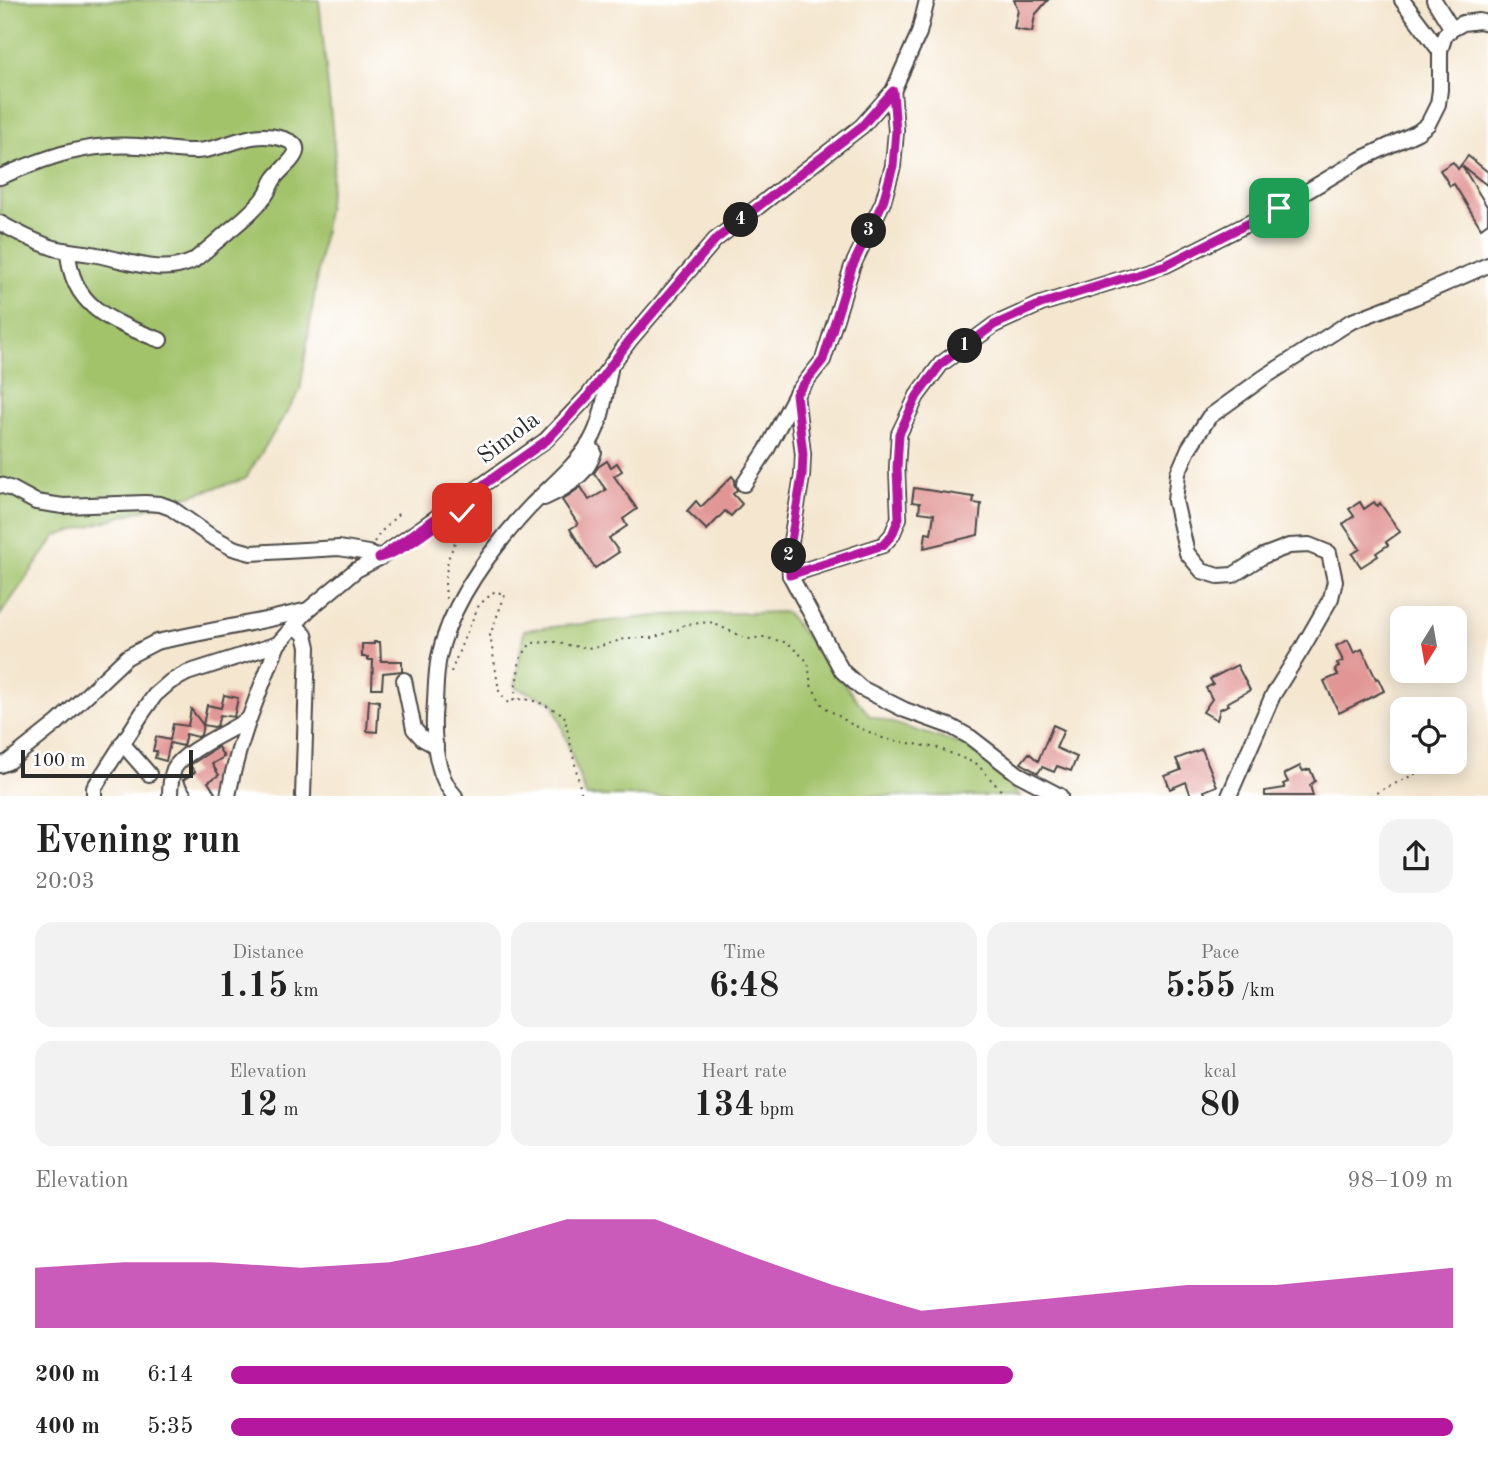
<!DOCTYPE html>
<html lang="en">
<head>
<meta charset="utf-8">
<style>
  :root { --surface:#fff; --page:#f2f2f2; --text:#222; --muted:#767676; --accent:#b5179e }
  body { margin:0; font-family:"Old Standard TT",serif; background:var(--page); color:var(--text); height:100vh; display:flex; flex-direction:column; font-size:26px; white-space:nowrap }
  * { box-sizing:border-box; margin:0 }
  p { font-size:23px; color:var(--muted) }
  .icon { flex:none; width:38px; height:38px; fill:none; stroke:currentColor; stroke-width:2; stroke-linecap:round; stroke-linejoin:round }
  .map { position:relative; height:796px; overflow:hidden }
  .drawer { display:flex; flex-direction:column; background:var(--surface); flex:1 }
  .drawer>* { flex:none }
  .needle { width:46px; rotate:191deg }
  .controls { position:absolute; left:1390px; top:606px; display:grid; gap:14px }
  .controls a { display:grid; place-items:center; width:77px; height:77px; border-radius:14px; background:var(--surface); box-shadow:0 4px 18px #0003; font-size:35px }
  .scale { position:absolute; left:21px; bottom:18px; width:172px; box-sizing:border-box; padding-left:7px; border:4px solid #2b2b2b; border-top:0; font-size:19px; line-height:24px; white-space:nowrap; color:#2b2b2b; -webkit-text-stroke:5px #fff; paint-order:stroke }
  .pin { position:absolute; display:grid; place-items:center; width:60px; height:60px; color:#fff; margin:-30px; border-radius:14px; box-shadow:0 4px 10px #0006 }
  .km { position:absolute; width:35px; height:35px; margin:-18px; border-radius:50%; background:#222; color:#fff; font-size:19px; line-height:35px; text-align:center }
  .round { display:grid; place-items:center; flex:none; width:74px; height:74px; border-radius:21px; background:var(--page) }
  .overview { display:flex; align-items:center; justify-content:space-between; height:119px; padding:0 35px }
  h1 { font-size:38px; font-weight:600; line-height:52px }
  .stats { display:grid; grid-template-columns:repeat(3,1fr); gap:10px; height:119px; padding:7px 35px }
  .stats div { display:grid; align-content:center; border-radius:18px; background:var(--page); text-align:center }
  .stats b { font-size:35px; font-weight:600 }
  .stats small { font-size:19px; font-weight:400 }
  .stats p { font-size:19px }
  .chart { height:196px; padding:14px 35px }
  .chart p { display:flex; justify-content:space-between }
  .chart svg { width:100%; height:126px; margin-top:7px; fill:var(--accent); opacity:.7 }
  ul { padding:0 35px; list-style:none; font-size:23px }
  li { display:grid; grid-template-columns:112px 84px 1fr; align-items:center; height:52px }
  li i { height:18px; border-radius:9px; background:var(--accent) }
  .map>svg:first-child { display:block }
</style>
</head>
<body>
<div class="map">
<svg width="1488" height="796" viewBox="0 0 1488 796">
  <rect width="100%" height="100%" fill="#fff"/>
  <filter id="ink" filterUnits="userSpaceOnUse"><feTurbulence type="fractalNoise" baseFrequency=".0143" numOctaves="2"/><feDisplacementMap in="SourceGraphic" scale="14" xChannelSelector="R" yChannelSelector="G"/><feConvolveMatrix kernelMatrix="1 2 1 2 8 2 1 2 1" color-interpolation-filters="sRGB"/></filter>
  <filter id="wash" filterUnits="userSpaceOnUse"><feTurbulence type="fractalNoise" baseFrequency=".00686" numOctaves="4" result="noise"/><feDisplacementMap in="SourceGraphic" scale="28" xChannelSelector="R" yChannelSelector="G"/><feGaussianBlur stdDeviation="1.57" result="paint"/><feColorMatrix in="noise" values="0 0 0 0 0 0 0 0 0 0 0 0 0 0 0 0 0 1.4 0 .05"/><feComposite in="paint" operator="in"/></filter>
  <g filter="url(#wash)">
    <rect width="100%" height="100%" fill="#f4e6cf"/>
    <!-- green -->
    <g fill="#a2c36b" stroke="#66774b" stroke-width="2">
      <path d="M0,0H319L335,156L300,391L245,479L56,536L0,615Z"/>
      <path d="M786,612L870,716L969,747L1020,796H586L553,702L515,687L524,630L667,615Z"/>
    </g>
    <g id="blocks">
      <!-- building -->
      <g fill="#e19695">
        <path d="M1014,0H1048L1035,15L1032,32L1014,29L1018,10Z"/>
        <path d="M1468,156L1488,172V186L1462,166L1488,208V223L1481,228L1454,184L1450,186L1440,170L1453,162L1458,169Z"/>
        <path d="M607,461L611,467L617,463L622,471L614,476L637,509L623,519L627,526L609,538L619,552L595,568L570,529L578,524L562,500L581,487L589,500L606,490L594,473L598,467Z"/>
        <path d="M732,476L735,480L734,484L737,490L733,494L742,504L731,516L725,511L707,530L687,511L696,501L701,507Z"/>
        <path d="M914,488L974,497L973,503L981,504L978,535L924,548L926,533L931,534L934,514L919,512L920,503L912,502Z"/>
        <path d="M1360,502L1364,509L1374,502L1377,506L1380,503L1400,532L1386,542L1388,545L1376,553L1378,556L1361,567L1352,554L1360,549L1343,524L1354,516L1349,509Z"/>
        <path d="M1348,640L1354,653L1362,649L1376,679L1378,678L1384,691L1339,713L1324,681L1338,675L1335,669L1339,667L1337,663L1343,661L1336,646Z"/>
        <path d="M374,642H380L381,661H402V671L383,673L382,688H372L373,660H368V657H362V644H374Z"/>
        <path d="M1237,665L1250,690L1227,703L1229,705L1220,709L1217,720L1203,712L1212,699L1206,688L1213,684L1210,679Z"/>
        <path d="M224,695L238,698L234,717L220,715L217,726L214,727L203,725L207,705L221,708Z"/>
        <path d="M369,700L379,701L377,732L367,731Z"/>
        <path d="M191,709L203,725L201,735L198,737L186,734L183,746L170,743L166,761L155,758L157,751H153L156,737L170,740L173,724L188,726Z"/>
        <path d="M1053,725L1064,730L1056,748L1077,757L1071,771L1057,766L1054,772L1042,767L1038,773L1021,763L1029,753L1038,761Z"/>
        <path d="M218,747L224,757L212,764L219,775L208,782L215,793L210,796H194L183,780L195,772L190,765Z"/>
        <path d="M1202,749L1217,786L1204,791L1206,796H1191L1186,782L1170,789L1165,776L1181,770L1176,759Z"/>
        <path d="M1300,766L1303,771L1310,769L1315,781L1310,785L1313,796H1265V791L1285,788L1283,784L1288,782L1284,774Z"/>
      </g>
    </g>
  </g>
  <g filter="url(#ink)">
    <use href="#blocks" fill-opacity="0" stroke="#494744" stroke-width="2"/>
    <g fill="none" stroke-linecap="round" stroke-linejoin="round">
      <!-- minor casing -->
      <g stroke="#494744" stroke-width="18">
        <g id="minor">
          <path d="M1402,0L1440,51"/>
          <path d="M1434,0L1452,29"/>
          <path d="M0,177C47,157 87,142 139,146C158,147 177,152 197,151C227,149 248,130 280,138C316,147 282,166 274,179C270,185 269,192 264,197C255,210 242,220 230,230C217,241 206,251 193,261C162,276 129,261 97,255C83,252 68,252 54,248C35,242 18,233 0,223"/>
          <path d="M68,251C71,308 113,322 160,340"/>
          <path d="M796,394L803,454L802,476L789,553L790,575L842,671L861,688L905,710L952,727L970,737L1018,774L1060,796"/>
          <path d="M744,484L766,451L796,394L823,360L852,267L883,202L893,166L896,131L893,91"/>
          <path d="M0,485L12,489L36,502L63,506L145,503L160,504L171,508L209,535L233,548L251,553L339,548L368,553L379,558"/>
          <path d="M544,498C565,489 588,474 594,452L589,445"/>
          <path d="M790,575L883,545L892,535L899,518L897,468L899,434L917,396L941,364L994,325L1041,304L1166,265L1279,208L1361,159L1418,132L1428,124L1438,104L1440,90V51L1445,35L1452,29L1463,23L1479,21L1488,23"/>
          <path d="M295,625L305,635L308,647L303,796"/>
          <path d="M404,680L414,729L423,739L436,746"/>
          <path d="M122,743L149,774"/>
          <path d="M0,765L8,762L57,723L127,657L156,642L270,619L308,610L356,570L379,558L546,440L588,396L629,341L715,240L862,126L893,91L919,33L927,0"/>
          <path d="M94,796V788L143,712L155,695L170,682L187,673L278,644L308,610"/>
          <path d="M170,796C170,787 171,777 174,769C182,752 230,731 247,720"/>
          <path d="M228,796C238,741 258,695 278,644"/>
          <path d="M455,796C437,778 433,740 434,716C436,696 435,676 439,657C451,601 491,549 529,508C549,487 575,467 590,442C603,420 605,394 610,370"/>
          <path d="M1229,796L1273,695L1303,647L1331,598L1335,581L1329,553L1309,545L1289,546L1263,556L1233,575L1218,576L1202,571L1187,553L1175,501L1178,473L1189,448L1209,417L1263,378L1350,322L1415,297L1488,265"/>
        </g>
      </g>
      <!-- path -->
      <g stroke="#494744" stroke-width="2" stroke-dasharray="2 5" stroke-linecap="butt">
        <path d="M374,542L380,533L401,511"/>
        <path d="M446,599L445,583L448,559L464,521L465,516L463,514"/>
        <path d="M451,672L463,641L479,605L495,591L505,595L490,635L499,691L508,703C525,692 549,707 564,715L582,796"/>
        <path d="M514,700L520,659L531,643L555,642L572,646L594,648L628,638H651L677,630L684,625L710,622L748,639L763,637L788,643L808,662L811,685L823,706L851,724L885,739L938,748L977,764L1006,796"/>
        <path d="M1370,796L1421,771"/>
      </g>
      <!-- minor -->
      <use href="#minor" stroke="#fff" stroke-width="14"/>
    </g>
  </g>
  <g fill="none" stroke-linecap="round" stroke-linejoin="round" filter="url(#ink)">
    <!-- route casing -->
    <g stroke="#fff" stroke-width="14">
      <path id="route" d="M462,513L458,512L452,514C428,530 407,550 379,558L547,440L588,396L629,341L715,240L862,126L893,91L896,131L893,166L883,202L852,267L823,360L796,394L803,454L802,476L789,553L790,575L883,545L892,535L899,518L897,468L899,434L917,396L941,364L994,325L1041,304L1166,265L1279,208"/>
    </g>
    <!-- route -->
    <use href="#route" stroke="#b5179e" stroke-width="9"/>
  </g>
  <g text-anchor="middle" stroke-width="5" stroke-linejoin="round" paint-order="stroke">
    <!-- street labels -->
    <g font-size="24" fill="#2b2b2b" stroke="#fff">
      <text transform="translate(508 437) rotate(-37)" y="8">Simola</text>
    </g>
  </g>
</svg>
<div class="controls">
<a><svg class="needle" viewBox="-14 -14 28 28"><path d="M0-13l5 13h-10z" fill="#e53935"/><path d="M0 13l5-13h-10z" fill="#767676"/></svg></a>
<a><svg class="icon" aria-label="locate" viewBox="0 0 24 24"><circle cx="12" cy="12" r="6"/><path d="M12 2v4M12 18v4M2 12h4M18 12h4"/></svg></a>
</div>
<div class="scale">100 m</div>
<div class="pin" style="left:1279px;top:208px;background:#1e9e55"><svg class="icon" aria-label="arrive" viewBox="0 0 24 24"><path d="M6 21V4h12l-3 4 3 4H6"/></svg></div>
<div class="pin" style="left:462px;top:513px;background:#d93025"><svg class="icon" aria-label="check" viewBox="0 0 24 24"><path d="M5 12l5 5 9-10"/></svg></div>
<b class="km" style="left:965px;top:346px">1</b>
<b class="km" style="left:789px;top:556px">2</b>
<b class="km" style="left:869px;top:231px">3</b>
<b class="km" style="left:741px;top:220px">4</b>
</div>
<section class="drawer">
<div class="overview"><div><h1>Evening run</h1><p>20:03</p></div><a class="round"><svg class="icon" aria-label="share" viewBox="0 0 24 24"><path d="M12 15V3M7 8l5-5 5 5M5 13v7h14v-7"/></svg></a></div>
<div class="stats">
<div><p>Distance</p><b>1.15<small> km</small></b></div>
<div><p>Time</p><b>6:48</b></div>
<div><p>Pace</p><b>5:55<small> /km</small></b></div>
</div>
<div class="stats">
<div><p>Elevation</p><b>12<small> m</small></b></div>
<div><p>Heart rate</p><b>134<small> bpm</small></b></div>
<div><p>kcal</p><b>80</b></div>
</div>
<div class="chart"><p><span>Elevation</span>98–109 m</p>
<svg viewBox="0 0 160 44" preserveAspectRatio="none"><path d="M0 44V23L10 21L20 21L30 23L40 21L50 15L60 6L70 6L80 18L90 29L100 38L110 35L120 32L130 29L140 29L150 26L160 23V44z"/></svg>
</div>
<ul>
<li><b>200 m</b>6:14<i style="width:64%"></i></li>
<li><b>400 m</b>5:35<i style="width:100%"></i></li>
</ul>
</section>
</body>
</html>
